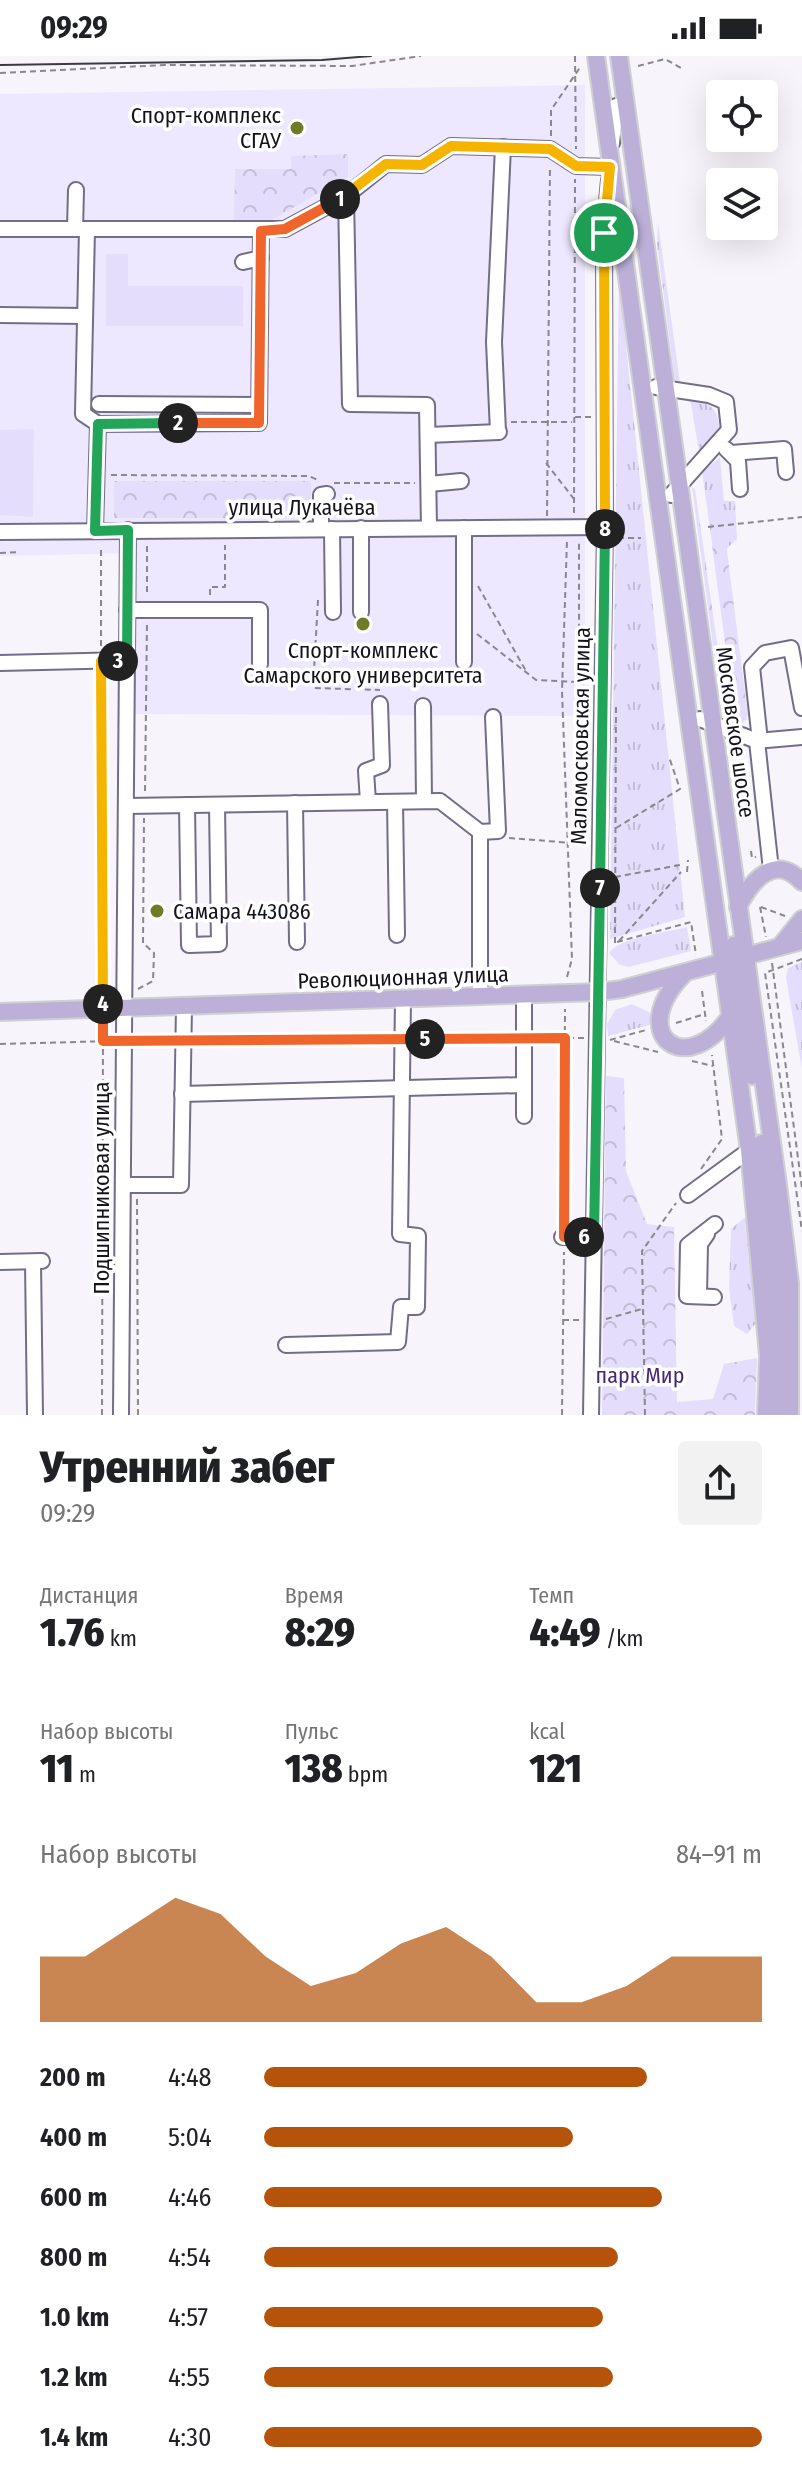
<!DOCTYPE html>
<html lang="ru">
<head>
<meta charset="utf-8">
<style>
  :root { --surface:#fff; --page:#f2f2f2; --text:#202124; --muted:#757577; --accent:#b45309 }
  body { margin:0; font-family:"Fira Sans Condensed",sans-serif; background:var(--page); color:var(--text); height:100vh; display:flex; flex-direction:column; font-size:30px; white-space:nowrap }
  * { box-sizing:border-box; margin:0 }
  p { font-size:26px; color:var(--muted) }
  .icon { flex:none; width:44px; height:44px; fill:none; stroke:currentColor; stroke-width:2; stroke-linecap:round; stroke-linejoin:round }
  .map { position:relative; height:1359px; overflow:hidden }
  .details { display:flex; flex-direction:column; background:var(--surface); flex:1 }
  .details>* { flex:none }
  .buttons { position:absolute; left:706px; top:24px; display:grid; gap:16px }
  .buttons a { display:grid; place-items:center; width:72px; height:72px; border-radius:8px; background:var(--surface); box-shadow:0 8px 32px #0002; font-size:40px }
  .pin { position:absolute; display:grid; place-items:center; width:68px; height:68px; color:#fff; margin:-34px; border:4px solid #fff; border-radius:50%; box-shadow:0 2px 8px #0007 }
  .km { position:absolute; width:40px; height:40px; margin:-20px; border-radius:50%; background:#222; color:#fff; font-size:22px; line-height:40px; text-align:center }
  .round { display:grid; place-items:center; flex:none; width:84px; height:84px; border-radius:8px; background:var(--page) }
  .overview { display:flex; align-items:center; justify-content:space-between; height:136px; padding:0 40px }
  h1 { font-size:44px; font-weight:800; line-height:60px }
  .stats { display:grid; grid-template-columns:repeat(3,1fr); gap:12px; height:136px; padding:8px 40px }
  .stats div { display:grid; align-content:center }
  .stats b { font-size:40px; font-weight:800 }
  .stats small { font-size:22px; font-weight:400 }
  .stats p { font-size:22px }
  .chart { height:224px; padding:16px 40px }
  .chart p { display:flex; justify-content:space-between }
  .chart svg { width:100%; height:144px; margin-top:8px; fill:var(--accent); opacity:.7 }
  ul { padding:0 40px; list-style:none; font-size:26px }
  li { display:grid; grid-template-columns:128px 96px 1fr; align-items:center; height:60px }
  li i { height:20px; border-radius:10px; background:var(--accent) }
  .status { display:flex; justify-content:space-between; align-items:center; height:56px; padding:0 40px; background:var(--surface); direction:ltr }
  .status svg { height:22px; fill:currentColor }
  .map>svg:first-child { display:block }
</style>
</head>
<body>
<div class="status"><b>09:29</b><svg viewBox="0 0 49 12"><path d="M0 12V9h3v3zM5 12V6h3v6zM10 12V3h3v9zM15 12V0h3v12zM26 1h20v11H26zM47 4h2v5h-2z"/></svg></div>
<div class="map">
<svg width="802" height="1359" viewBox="0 0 802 1359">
  <defs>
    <pattern id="grass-tufts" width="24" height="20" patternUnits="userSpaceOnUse" patternTransform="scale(2)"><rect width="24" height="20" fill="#e5ddfc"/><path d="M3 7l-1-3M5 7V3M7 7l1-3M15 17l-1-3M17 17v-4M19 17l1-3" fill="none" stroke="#c4bdd7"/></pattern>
    <pattern id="forest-crowns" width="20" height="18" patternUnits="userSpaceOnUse" patternTransform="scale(2)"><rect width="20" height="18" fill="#e5ddfc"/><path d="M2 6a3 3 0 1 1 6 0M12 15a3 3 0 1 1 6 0" fill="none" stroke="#c4bdd7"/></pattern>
  </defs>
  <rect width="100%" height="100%" fill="#f7f5fb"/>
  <!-- built -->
  <path fill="#ede8ff" d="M585,29V660L133,658L134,497L0,500V38Z"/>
  <!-- grass -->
  <g fill="url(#grass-tufts)">
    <path d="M658,167L680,327L679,329L675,326L657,188Z"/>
    <path d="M619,221L685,861L610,883Z"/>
    <path d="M690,342C713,349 718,352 720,376L700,402Z"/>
    <path d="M720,401L724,445H735L737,483L724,495L747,663L738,671L702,416Z"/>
    <path d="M692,431L695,433L728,663L722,658Z"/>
    <path d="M687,871L691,895L629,911L620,909L609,897C618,882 669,876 687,871Z"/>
    <path d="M802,906V1013L786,922L788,912Z"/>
    <path d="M632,948L649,956L657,967L608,980L607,968L615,954Z"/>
    <path d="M744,1162L749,1165L756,1267L747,1278L734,1270L729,1232L731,1173Z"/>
  </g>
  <!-- forest -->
  <g fill="url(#forest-crowns)">
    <path d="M348,98V121L264,168L234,167L235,113H291V100Z"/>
    <rect x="114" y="425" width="197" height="37"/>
    <path d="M726,487L748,660L735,662L712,489Z"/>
    <path d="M606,1020L624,1022L626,1115L647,1168L674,1171L677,1346L713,1343L724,1308L757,1302L755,1359H602Z"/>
  </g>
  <!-- pitch -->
  <g fill="#e5ddfc">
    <path d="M106,198H128V230H243V270H106Z"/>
    <path d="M34,373L33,461L0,459V374Z"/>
  </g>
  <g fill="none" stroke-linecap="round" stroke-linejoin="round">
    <!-- minor casing -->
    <g stroke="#736d87" stroke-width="18">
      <g id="minor">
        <path d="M612,87L616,50"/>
        <path d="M346,140L350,348L427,349L429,472"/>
        <path d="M0,173H285L346,140L386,108L422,109L451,90L550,93L576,110L610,111"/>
        <path d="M75,173L76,134"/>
        <path d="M87,173L83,358L98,368"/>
        <path d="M243,206L261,202"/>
        <path d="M0,259L85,260"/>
        <path d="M656,331L709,339L726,346L729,374L671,439"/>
        <path d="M99,348L259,349"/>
        <path d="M498,376L494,286L503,91"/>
        <path d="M428,379L499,376"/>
        <path d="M726,393L738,405L740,433"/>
        <path d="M731,397L784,393L786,416"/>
        <path d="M429,428L461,425"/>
        <path d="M321,473V439L327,438"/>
        <path d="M332,473L333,556"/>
        <path d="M95,475L98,368L259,367L261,175"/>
        <path d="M0,476L605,471"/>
        <path d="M127,554H260V608"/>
        <path d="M361,556V472"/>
        <path d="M464,606V472"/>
        <path d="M0,607L127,604"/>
        <path d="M423,650L424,745"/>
        <path d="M700,663L757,685L802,681"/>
        <path d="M757,685L771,814"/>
        <path d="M760,685L752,611L765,597L791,592L802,652"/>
        <path d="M368,746L366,715L382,709L380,648"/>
        <path d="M395,746L397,879"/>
        <path d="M295,747L297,886"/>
        <path d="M187,749L189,889L219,888L217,749"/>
        <path d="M126,750L440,745L480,776V941"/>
        <path d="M480,776L498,775L493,661"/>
        <path d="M524,939V1060"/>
        <path d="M182,1038L524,1029"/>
        <path d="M123,1129H181L184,951"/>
        <path d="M688,1139L755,1090"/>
        <path d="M562,1181H594"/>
        <path d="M0,1206L42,1205"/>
        <path d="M33,1206L35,1359"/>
        <path d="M699,1240L700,1188L707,1178"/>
        <path d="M714,1241L687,1240L688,1189L715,1168"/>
        <path d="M286,1289L398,1286L401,1251H417L418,1180L400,1178L403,944"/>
        <path d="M121,1359L128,474"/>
        <path d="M591,1359L605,471L604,177L609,124"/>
      </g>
    </g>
    <!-- major casing -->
    <g stroke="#d0d0d2" stroke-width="20">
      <g id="major">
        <path d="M596,0L749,1094L768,1299L766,1359"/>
        <path d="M619,0L778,1129L790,1227V1359"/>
        <path d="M738,851C751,825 775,796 802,826"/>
        <path d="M734,889L752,1020"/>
        <path d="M781,889L802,863"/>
        <path d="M684,918C624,979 688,1027 733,956"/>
        <path d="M0,956L599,936L622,933L802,885"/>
        <path d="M762,1087L780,1268L778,1359"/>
      </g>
    </g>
    <!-- path -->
    <g stroke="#89878f" stroke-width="2" stroke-dasharray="6 4" stroke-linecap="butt">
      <path d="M575,0L576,93"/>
      <path d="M638,10L665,3L681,12"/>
      <path d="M0,17L164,9L352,10L421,0"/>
      <path d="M551,80V54L581,10"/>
      <path d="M575,361H593"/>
      <path d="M511,366H572"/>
      <path d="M546,407L574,443"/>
      <path d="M111,419L309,420L320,425"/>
      <path d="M334,427H415"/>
      <path d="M574,457L575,123"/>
      <path d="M547,460L550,110"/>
      <path d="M708,471L802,461"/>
      <path d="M618,482H641"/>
      <path d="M147,490V539"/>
      <path d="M101,494V590"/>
      <path d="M0,497L19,496"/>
      <path d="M478,530L526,615"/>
      <path d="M210,539V531H225V489"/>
      <path d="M318,544L313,632L380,634"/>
      <path d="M477,578L536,624L579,626V486"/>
      <path d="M101,616L103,938"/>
      <path d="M145,735L147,566"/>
      <path d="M616,772L680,733L669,701"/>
      <path d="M509,782L585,788"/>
      <path d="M751,795L752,802L756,801"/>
      <path d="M687,816L688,804"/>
      <path d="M615,821L680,809"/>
      <path d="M760,851L766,881"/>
      <path d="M761,851L785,860"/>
      <path d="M619,885L681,816"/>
      <path d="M617,886L691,866L696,899"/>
      <path d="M615,887L616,648"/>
      <path d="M802,903L765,917L802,1175"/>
      <path d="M772,907L802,1132"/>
      <path d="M567,921L572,903L562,635L567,484"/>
      <path d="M138,933L153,925L154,897L143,887L144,762"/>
      <path d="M702,935L706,965"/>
      <path d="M676,967L705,958"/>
      <path d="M538,982H584"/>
      <path d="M414,983L512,982"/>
      <path d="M198,984L388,983"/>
      <path d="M610,984L646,974"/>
      <path d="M138,985L172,984"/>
      <path d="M614,985L658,996"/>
      <path d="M0,988L112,985"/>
      <path d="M692,1005L713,1010"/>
      <path d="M701,1113L722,1083L712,999"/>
      <path d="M137,1143L138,1359"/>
      <path d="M564,1166L565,953"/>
      <path d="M606,1263L642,1253"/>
      <path d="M563,1264H580"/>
      <path d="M102,1359L103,968"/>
      <path d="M562,1359L564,1196"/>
      <path d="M645,1359L642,1195L676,1147"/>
    </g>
    <!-- minor -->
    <use href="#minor" stroke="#fff" stroke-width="14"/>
    <!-- major -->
    <use href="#major" stroke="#bcb0d8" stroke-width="16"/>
    <!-- tram -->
    <path stroke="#3b3943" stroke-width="2" d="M0,9L322,4L371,0"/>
  </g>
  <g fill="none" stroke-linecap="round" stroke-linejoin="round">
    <!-- split-1 casing -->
    <g stroke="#fff" stroke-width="16">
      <path id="split-1" d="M340,143L386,108L422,109L451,90L550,93L576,110L610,111L604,177"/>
    </g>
    <!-- split-2 casing -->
    <g stroke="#fff" stroke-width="16">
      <path id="split-2" d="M178,367H259L261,175L285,173L340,143"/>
    </g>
    <!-- split-3 casing -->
    <g stroke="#fff" stroke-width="16">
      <path id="split-3" d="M118,605L127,604L128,474L95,475L98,368L178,367"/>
    </g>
    <!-- split-4 casing -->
    <g stroke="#fff" stroke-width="16">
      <path id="split-4" d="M103,948L101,605H118"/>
    </g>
    <!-- split-5 casing -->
    <g stroke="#fff" stroke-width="16">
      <path id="split-5" d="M103,948V985L425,983"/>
    </g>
    <!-- split-6 casing -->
    <g stroke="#fff" stroke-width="16">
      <path id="split-6" d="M425,983L565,982L564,1181H584"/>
    </g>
    <!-- split-7 casing -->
    <g stroke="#fff" stroke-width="16">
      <path id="split-7" d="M584,1181H594L600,832"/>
    </g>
    <!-- split-8 casing -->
    <g stroke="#fff" stroke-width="16">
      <path id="split-8" d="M600,832L605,473"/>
    </g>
    <!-- split-9 casing -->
    <g stroke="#fff" stroke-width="16">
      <path id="split-9" d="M604,177L605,473"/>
    </g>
    <!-- split-1 -->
    <use href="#split-1" stroke="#f5b400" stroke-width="10"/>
    <!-- split-2 -->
    <use href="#split-2" stroke="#f0652b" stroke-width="10"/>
    <!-- split-3 -->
    <use href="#split-3" stroke="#22a559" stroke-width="10"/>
    <!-- split-4 -->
    <use href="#split-4" stroke="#f5b400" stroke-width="10"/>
    <!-- split-5 -->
    <use href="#split-5" stroke="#f0652b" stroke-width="10"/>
    <!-- split-6 -->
    <use href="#split-6" stroke="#f0652b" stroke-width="10"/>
    <!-- split-7 -->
    <use href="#split-7" stroke="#22a559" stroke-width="10"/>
    <!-- split-8 -->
    <use href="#split-8" stroke="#22a559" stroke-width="10"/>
    <!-- split-9 -->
    <use href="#split-9" stroke="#f5b400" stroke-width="10"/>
  </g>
  <!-- markers -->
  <g fill="#6f7b27" stroke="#fff" stroke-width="3">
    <circle cx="297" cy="72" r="8"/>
    <circle cx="363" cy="568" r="8"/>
    <circle cx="157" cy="855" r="8"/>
  </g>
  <g text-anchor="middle" stroke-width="7" stroke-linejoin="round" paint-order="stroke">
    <!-- poi labels -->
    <g font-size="22" fill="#14121c" stroke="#fff" text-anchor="end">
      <text x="281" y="67">Спорт-комплекс<tspan x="281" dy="25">СГАУ</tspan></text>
      <text x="363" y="602" text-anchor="middle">Спорт-комплекс<tspan x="363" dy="25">Самарского университета</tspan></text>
      <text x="173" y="863" text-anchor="start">Самара 443086</text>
    </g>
    <!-- street labels -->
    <g font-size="22" fill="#14121c" stroke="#fff">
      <text x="302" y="459">улица Лукачёва</text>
      <text transform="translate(736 676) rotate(82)" y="8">Московское шоссе</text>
      <text transform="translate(580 680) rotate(-89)" y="8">Маломосковская улица</text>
      <text transform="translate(403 921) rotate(-2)" y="8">Революционная улица</text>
      <text transform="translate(101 1132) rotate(-90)" y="8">Подшипниковая улица</text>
    </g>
    <!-- park labels -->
    <g font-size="22" fill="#442774" stroke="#fff">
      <text x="640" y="1327">парк Мир</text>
    </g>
  </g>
</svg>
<div class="buttons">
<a><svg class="icon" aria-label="locate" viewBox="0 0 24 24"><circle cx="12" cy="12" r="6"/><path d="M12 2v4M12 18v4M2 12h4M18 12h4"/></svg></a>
<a><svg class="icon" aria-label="layers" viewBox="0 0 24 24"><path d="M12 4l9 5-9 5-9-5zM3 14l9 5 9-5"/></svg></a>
</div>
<div class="pin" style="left:604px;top:177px;background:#1e9e55"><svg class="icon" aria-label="arrive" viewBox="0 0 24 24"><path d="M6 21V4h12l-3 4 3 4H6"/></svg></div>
<b class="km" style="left:340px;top:143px">1</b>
<b class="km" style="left:178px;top:367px">2</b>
<b class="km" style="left:118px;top:605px">3</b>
<b class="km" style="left:103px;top:948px">4</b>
<b class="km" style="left:425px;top:983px">5</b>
<b class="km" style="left:584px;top:1181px">6</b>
<b class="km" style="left:600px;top:832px">7</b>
<b class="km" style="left:605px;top:473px">8</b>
</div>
<section class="details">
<div class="overview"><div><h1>Утренний забег</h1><p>09:29</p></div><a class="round"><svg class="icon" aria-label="share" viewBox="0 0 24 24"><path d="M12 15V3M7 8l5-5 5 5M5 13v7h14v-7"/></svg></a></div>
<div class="stats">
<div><p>Дистанция</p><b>1.76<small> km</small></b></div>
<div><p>Время</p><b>8:29</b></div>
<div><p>Темп</p><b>4:49<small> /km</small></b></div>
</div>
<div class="stats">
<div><p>Набор высоты</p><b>11<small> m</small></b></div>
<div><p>Пульс</p><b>138<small> bpm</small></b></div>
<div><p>kcal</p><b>121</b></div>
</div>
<div class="chart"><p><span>Набор высоты</span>84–91 m</p>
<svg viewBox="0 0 160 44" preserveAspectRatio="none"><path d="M0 44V24L10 24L20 15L30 6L40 11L50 24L60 33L70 29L80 20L90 15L100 24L110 38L120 38L130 33L140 24L150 24L160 24V44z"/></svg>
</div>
<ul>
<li><b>200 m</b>4:48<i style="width:77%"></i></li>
<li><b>400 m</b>5:04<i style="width:62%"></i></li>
<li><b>600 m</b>4:46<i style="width:80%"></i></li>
<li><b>800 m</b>4:54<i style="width:71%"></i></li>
<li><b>1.0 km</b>4:57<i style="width:68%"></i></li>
<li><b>1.2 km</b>4:55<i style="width:70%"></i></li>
<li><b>1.4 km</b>4:30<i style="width:100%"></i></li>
</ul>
</section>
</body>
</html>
